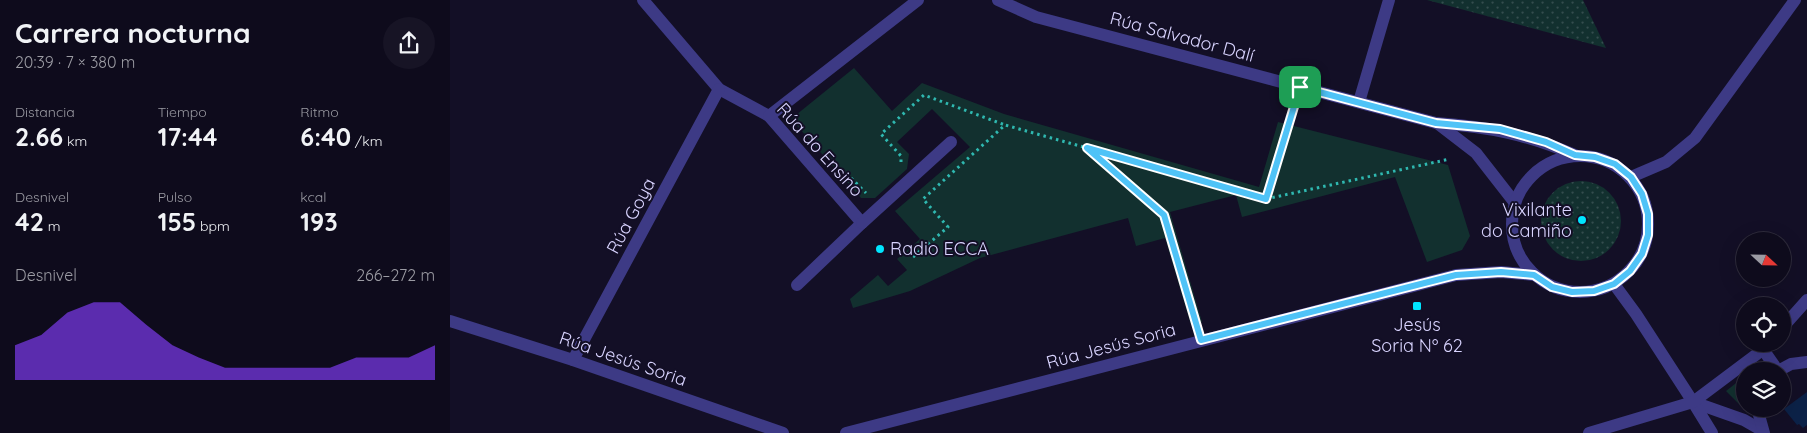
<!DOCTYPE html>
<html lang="es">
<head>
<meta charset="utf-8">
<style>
  :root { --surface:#0e0b1c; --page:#171425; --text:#f1f3f6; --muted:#9b9ba3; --line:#2e2b3b; --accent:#7c3aed }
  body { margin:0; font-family:Quicksand,sans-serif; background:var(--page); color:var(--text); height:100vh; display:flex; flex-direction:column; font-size:19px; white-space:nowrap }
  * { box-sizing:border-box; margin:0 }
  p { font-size:16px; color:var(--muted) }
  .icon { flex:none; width:28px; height:28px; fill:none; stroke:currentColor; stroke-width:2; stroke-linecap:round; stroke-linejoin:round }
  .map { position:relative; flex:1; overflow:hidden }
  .panel { display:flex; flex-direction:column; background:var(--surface); width:450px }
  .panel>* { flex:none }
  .needle { width:32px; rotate:112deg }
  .buttons { position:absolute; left:1286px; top:232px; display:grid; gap:10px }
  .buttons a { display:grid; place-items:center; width:55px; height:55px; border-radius:50%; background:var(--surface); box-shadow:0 5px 20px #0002,0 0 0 1px var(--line); font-size:25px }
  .pin { position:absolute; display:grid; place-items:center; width:42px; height:42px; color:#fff; margin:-21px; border-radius:10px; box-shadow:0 2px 8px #0006 }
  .round { display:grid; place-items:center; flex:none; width:52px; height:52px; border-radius:26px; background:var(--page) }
  .head { display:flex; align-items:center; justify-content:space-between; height:85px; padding:0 15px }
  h1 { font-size:28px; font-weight:700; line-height:38px }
  .metrics { display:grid; grid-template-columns:repeat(3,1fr); gap:8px; height:85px; padding:5px 15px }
  .metrics div { display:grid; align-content:center }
  .metrics b { font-size:25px; font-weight:700 }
  .metrics small { font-size:14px; font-weight:400 }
  .metrics p { font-size:14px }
  .chart { height:140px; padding:10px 15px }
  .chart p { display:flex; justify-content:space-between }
  .chart svg { width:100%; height:90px; margin-top:5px; fill:var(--accent); opacity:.7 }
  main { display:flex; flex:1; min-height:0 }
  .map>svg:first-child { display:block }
</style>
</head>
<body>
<main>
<section class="panel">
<div class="head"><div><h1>Carrera nocturna</h1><p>20:39 · 7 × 380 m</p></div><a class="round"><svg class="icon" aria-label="share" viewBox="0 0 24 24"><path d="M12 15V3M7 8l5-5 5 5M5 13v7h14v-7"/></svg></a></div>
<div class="metrics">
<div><p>Distancia</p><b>2.66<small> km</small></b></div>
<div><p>Tiempo</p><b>17:44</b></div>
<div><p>Ritmo</p><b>6:40<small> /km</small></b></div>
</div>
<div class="metrics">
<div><p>Desnivel</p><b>42<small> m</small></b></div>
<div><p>Pulso</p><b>155<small> bpm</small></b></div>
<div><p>kcal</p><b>193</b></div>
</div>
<div class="chart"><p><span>Desnivel</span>266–272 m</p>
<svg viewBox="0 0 160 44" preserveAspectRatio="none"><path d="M0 44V27L10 22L20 11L30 6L40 6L50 17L60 27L70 33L80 38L90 38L100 38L110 38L120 38L130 33L140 33L150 33L160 27V44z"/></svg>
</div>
</section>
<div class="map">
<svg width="1357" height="433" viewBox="0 0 1357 433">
  <defs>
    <pattern id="garden-dots" width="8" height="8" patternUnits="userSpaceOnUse" patternTransform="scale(1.25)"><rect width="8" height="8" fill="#12302f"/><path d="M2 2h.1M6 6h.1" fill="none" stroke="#344d4e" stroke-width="1.8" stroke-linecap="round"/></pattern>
  </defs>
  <rect width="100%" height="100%" fill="#130f26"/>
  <!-- grass -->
  <g fill="#12302f">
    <path d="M404,68L442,111L472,83L554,114L809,187L828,122L998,165L1020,236L1012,250L977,262L945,177L792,217L786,195L720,212L752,322L741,325L715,238L686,246L678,218L530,258L460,291L403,308L400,299L428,275L438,286L457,270L447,259L470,239L445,211L520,147L482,109L447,142L459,154L457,169L425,198H411L341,119Z"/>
    <path d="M1295,376C1295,387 1291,396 1291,406L1276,391Z"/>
  </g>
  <!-- garden -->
  <g fill="url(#garden-dots)">
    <path d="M977,0H1133L1156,48Z"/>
    <circle cx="1131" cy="221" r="40"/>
  </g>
  <!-- water -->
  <path fill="#0c2248" d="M1357,392V425L1353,428L1349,424L1347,425L1334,409Z"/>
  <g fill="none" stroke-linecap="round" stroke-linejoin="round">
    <!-- path -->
    <g stroke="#2fb8b0" stroke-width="3" stroke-dasharray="2.5 4" stroke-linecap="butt">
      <path d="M638,148L816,199L845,104"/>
      <path d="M451,162V156L431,134L474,95L555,125"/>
      <path d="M401,178L416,193"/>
      <path d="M816,199L1000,159"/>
      <path d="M463,257L498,227L473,199L555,125L637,148L714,215L746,323"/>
    </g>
    <!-- minor -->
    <g stroke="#3d3a85" stroke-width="12">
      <path d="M193,0L269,89L319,116L412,223L347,285"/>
      <path d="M548,0L586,17L986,123C1039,127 1076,134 1125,155"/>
      <path d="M909,102L939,0"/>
      <path d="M319,116L468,0"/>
      <path d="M987,123L1026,153L1065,203"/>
      <circle cx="1130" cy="224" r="68"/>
      <path d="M1181,177L1216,162L1245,138L1345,0"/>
      <path d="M412,223L501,142"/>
      <path d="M1164,284L1186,314L1243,402L1294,420L1313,431"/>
      <path d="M0,321L123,360L333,433"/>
      <path d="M1332,328L1357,300"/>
      <path d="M1312,348L1328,371L1341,364L1357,362"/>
      <path d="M123,360L269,89"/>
      <path d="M1243,402L1262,433"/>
      <path d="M1309,409V415L1314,433"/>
      <path d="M396,433L1006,275L1051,272L1084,275"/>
      <path d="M1139,433L1243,402L1307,354L1317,344"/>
    </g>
  </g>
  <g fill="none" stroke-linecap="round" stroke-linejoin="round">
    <!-- route casing -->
    <g stroke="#fff" stroke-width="10">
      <path id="route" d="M850,87L986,123L1050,129L1096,142L1125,155L1145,157L1165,164L1181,177L1192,194L1198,214V235L1192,254L1180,271L1164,284L1144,291L1122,292L1102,287L1084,275L1051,272L1006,275L751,340L714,215L637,148L816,199Z"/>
    </g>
    <!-- route -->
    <use href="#route" stroke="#4fc3f7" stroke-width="6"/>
  </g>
  <!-- markers -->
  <g fill="#00e5ff" stroke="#130f26" stroke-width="2">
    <circle cx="1132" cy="220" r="5"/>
    <circle cx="430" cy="249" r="5"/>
    <rect x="962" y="301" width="10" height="10" rx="2.5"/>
  </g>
  <g text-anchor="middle" stroke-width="4" stroke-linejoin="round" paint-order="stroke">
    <!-- street labels -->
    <g font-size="18" fill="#d9d4ff" stroke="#130f26">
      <text transform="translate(732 37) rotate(15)" y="6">Rúa Salvador Dalí</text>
      <text transform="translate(370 150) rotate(48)" y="6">Rúa do Ensino</text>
      <text transform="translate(181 216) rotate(-62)" y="6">Rúa Goya</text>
      <text transform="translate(661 346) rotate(-15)" y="6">Rúa Jesús Soria</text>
      <text transform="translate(173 359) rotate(19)" y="6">Rúa Jesús Soria</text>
    </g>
    <!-- poi labels -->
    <g font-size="18" fill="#d9d4ff" stroke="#130f26" text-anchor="end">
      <text x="1122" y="216">Vixilante<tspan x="1122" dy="21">do Camiño</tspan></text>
      <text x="440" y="255" text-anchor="start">Radio ECCA</text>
      <text x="967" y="331" text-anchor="middle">Jesús<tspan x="967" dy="21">Soria Nº 62</tspan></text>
    </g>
  </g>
</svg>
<div class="buttons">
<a><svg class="needle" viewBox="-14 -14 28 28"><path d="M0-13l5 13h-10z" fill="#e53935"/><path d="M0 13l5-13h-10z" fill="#9b9ba3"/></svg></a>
<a><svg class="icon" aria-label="locate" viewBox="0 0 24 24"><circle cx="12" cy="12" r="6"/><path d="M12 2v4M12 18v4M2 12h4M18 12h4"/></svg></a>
<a><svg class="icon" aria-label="layers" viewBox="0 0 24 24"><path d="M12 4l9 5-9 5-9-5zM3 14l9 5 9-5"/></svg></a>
</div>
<div class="pin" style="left:850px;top:87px;background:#1e9e55"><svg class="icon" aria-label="arrive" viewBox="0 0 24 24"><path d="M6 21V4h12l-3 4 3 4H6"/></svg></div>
</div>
</main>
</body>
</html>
